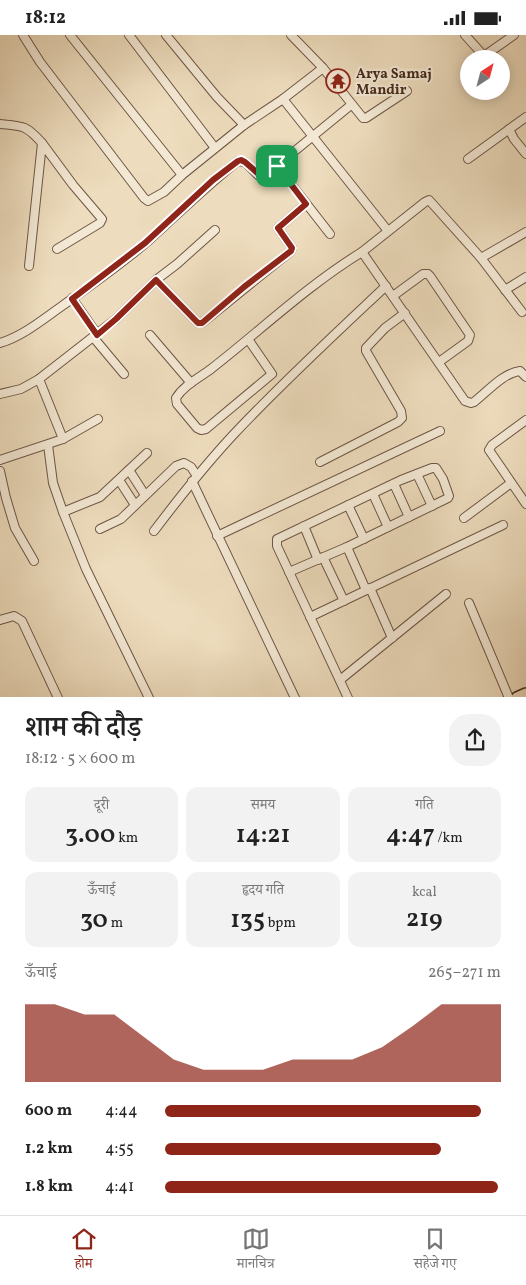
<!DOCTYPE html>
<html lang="hi">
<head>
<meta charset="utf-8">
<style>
  :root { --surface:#fff; --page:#f2f2f2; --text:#222; --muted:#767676; --line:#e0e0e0; --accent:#8f2418 }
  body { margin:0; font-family:Vollkorn,"Noto Serif Devanagari",serif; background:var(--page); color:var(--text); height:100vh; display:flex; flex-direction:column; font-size:19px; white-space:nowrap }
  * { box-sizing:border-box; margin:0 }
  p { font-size:16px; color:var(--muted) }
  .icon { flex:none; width:28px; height:28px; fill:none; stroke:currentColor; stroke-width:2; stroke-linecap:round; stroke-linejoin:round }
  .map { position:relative; height:662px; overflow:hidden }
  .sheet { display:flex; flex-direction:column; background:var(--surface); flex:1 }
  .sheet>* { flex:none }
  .needle { width:32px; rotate:36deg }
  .fabs { position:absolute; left:460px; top:15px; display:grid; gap:10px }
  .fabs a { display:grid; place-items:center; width:50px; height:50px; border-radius:50%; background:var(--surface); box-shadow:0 2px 12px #0003; font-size:25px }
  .pin { position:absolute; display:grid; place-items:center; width:42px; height:42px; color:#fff; margin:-21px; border-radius:10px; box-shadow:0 2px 8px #0006 }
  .round { display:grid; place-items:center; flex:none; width:52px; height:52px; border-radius:20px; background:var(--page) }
  .headline { display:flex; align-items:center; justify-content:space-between; height:85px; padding:0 25px }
  h1 { font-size:28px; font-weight:600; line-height:38px }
  .stats { display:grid; grid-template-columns:repeat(3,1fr); gap:8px; height:85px; padding:5px 25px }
  .stats div { display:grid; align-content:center; border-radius:12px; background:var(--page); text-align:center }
  .stats b { font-size:25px; font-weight:600 }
  .stats small { font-size:14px; font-weight:400 }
  .stats p { font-size:14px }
  .chart { height:140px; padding:10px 25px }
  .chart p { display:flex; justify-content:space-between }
  .chart svg { width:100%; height:90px; margin-top:5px; fill:var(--accent); opacity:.7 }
  ul { padding:0 25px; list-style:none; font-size:16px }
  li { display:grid; grid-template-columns:80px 60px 1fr; align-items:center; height:38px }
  li i { height:12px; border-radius:6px; background:var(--accent) }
  .status { display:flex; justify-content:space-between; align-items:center; height:35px; padding:0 25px; background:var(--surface); direction:ltr }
  .status svg { height:14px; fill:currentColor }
  .menu { display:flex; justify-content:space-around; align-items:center; height:70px; border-top:1px solid var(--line); background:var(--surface); font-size:14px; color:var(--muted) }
  .menu a { display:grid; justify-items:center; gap:2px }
  .menu .on { color:var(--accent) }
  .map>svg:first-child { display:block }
</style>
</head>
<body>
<div class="status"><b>18:12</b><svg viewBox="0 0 49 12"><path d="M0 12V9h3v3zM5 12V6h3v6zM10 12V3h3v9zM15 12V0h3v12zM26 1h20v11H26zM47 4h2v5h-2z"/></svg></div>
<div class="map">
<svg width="526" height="663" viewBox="0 0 526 663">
  <rect width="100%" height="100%" fill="#eddcbd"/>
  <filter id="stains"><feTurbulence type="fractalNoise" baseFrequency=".004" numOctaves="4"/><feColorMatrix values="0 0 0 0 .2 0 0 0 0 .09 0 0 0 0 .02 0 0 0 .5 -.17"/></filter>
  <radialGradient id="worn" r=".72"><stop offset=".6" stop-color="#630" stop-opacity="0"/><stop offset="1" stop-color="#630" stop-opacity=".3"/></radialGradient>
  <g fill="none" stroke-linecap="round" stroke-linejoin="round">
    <!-- minor casing -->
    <g stroke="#6e5645" stroke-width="10">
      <g id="minor">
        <path d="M23,0L40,27L144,163L148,166L164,157L182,140L244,90L283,64L323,33"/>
        <path d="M70,0L182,140"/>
        <path d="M129,0L215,113"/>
        <path d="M166,0L217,62L244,90"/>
        <path d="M291,0L323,33L363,83H366L407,56"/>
        <path d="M465,0L484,21L514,0"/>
        <path d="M283,64L388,196"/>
        <path d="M0,89C23,91 26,90 42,108"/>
        <path d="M509,94L514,104L526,119"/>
        <path d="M468,124L526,82"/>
        <path d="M277,131L330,199"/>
        <path d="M362,217L425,167L429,165L481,223L526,197"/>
        <path d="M481,223L522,277"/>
        <path d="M29,231L42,108L73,150L102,184L100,188L57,214"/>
        <path d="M156,245L198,288H202L291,216L292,213L278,193L306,169"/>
        <path d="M505,255L526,242"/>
        <path d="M393,261L423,239H428L430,241L470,300L468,306L439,327"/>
        <path d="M72,263L97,299"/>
        <path d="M150,300L191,348"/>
        <path d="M93,302L124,339"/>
        <path d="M248,304L272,339L206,394L201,395L197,393L177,369L176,363C184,350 199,343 211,334C261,295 308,250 362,217L465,366L471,368L474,367C487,357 503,338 520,336L526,342"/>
        <path d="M0,308C23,301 42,285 62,271C90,251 120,230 147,207C177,180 206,151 238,126L245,127L258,140L263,142L351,70"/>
        <path d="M39,344L63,404"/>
        <path d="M0,359L21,354L39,344L116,284L156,245L177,229L215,195"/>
        <path d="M526,385L492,410L489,415L526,469"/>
        <path d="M48,410L53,448L63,477L86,534L149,663"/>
        <path d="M0,425L63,404L98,384"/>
        <path d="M320,427L398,387L402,383L401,376L366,316V313L385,293L405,278"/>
        <path d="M129,435L145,460"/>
        <path d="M0,436L6,463L15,493L34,526"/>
        <path d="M417,439L432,471"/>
        <path d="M119,445L135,470"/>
        <path d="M192,446L295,663"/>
        <path d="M394,449L409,482"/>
        <path d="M373,459L388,492"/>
        <path d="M348,470L364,504"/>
        <path d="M63,477L100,462L147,418"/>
        <path d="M464,483L511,448"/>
        <path d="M304,491L318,525"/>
        <path d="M100,494L121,484L176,431L184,428L191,432L197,441"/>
        <path d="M154,496C179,463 205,430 234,399C282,348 334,300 386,251"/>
        <path d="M217,501L440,396"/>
        <path d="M323,522L344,566"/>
        <path d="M289,537L347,512"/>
        <path d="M370,553L392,603"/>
        <path d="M469,568L509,663"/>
        <path d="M310,582L503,490"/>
        <path d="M0,585L14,581L22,586L58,663"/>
        <path d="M340,645L446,559"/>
        <path d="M348,663L277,511V504L401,445L432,433H436L443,444L449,461L448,463L347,512L366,555"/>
      </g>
    </g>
    <!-- highway casing -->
    <g stroke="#43291d" stroke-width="14">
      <path id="highway" d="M517,663L526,659"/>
    </g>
    <!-- minor -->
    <use href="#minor" stroke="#f3e8d4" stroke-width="8"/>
    <!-- highway -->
    <use href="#highway" stroke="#eddcbd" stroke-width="11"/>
  </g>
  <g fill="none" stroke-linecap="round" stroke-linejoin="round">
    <!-- route casing -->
    <g stroke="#fff" stroke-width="10">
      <path id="route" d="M241,125L245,127L262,142L277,131L306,169L278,193L292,213L291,216L244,252L202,288H198L156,245L116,284L97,300L72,264L145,208L213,145L238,126Z"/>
    </g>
    <!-- route -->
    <use href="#route" stroke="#8f2418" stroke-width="6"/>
  </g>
  <!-- icons -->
  <defs>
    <g id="temple-ring" transform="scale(1.25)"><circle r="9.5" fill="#f3e8d4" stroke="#8f2418" stroke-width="1.5"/><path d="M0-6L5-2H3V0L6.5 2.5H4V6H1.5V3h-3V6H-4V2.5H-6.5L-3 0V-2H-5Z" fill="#8f2418"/></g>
  </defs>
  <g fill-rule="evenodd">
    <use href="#temple-ring" x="338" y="46"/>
  </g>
  <g text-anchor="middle" stroke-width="4.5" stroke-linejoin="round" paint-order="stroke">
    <!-- poi labels -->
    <g font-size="14" font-weight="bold" fill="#43291d" stroke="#f3e8d4" text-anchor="start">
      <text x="356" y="43">Arya Samaj<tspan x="356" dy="16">Mandir</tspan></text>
    </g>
  </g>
  <rect width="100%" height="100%" filter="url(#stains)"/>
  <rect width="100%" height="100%" fill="url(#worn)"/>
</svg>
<div class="fabs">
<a><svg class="needle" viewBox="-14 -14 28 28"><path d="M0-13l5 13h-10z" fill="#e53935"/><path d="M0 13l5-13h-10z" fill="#767676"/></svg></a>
</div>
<div class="pin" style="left:277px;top:131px;background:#1e9e55"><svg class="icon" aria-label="arrive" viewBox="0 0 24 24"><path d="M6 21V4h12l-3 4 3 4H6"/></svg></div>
</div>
<section class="sheet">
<div class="headline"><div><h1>शाम की दौड़</h1><p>18:12 · 5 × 600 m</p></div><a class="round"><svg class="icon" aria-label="share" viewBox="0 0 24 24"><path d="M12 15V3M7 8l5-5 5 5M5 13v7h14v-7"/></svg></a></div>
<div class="stats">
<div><p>दूरी</p><b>3.00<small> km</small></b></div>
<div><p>समय</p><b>14:21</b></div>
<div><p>गति</p><b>4:47<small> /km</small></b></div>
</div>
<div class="stats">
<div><p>ऊँचाई</p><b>30<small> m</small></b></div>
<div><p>हृदय गति</p><b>135<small> bpm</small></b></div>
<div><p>kcal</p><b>219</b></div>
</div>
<div class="chart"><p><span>ऊँचाई</span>265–271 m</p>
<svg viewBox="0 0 160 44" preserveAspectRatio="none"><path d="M0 44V6L10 6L20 11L30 11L40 22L50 33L60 38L70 38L80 38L90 33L100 33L110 33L120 27L130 17L140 6L150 6L160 6V44z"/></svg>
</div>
<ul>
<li><b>600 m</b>4:44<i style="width:94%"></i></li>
<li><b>1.2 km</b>4:55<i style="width:82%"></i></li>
<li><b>1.8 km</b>4:41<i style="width:99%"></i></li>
</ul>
</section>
<nav class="menu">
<a class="on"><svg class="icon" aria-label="home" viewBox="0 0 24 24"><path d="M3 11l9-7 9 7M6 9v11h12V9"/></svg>होम</a>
<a><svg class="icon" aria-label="map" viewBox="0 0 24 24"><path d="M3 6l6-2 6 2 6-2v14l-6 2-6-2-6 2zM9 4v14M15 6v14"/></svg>मानचित्र</a>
<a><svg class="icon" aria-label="saved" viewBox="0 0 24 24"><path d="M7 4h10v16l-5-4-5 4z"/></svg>सहेजे गए</a>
</nav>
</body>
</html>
